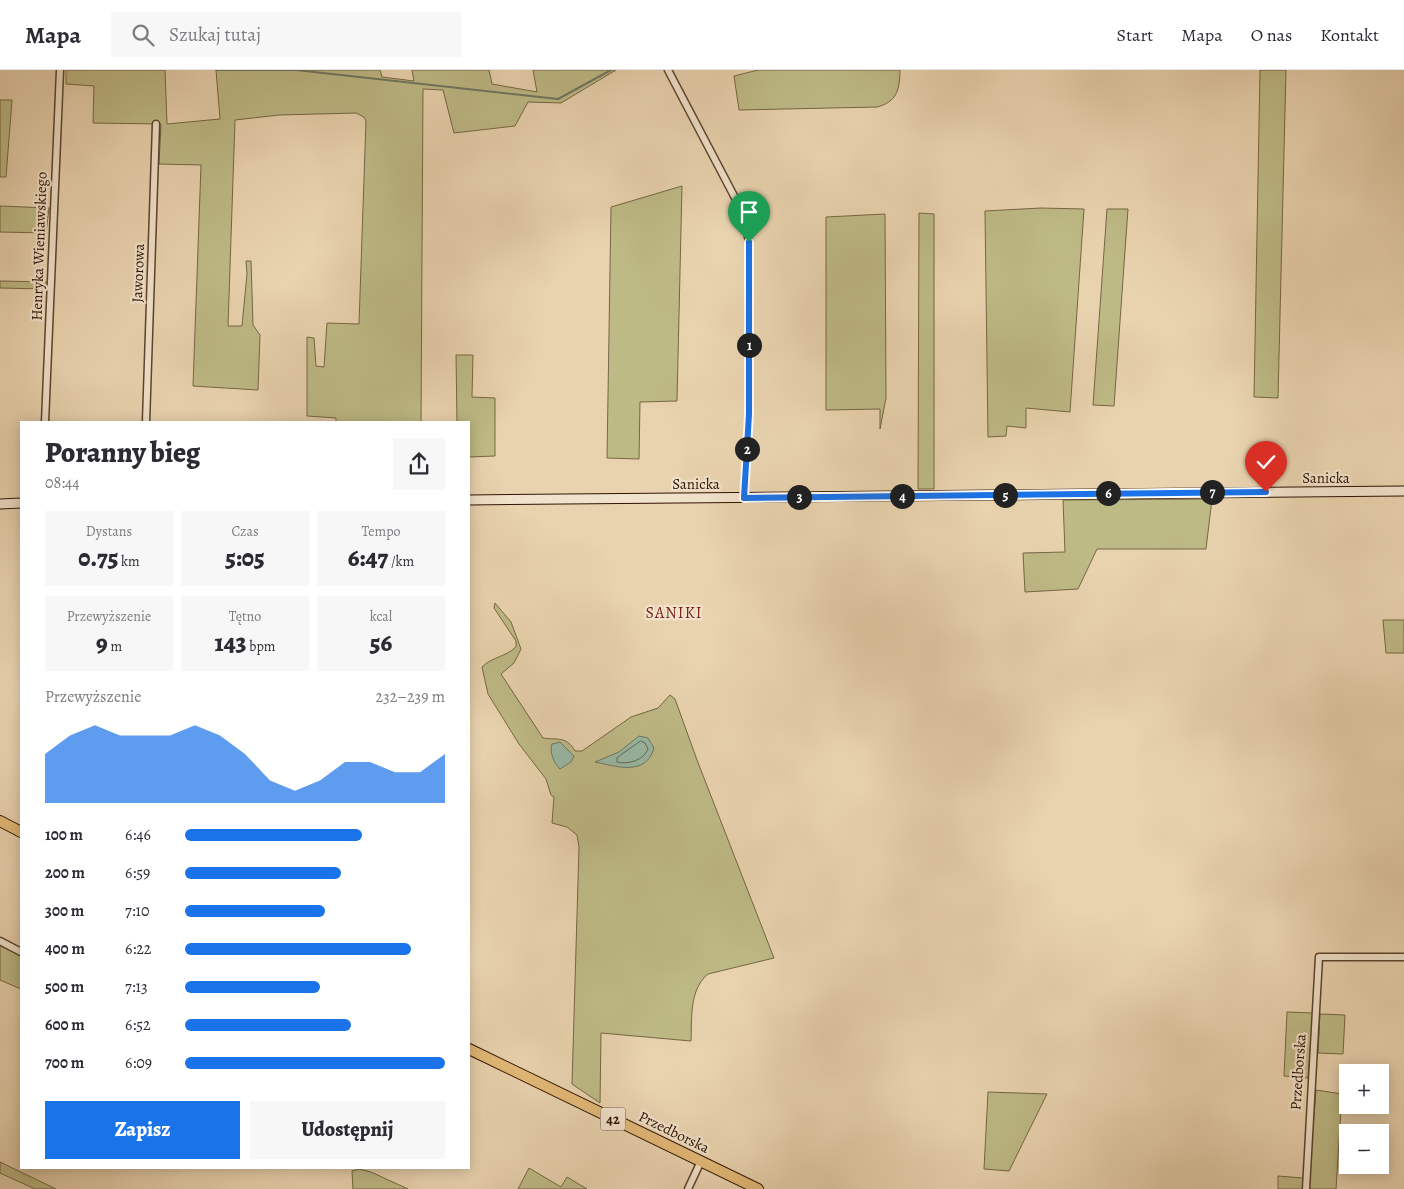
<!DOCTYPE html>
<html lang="pl">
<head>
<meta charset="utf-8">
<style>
  :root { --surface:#fff; --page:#f7f7f7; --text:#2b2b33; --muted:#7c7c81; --line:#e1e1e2; --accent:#1a73e8 }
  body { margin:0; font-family:Alegreya,serif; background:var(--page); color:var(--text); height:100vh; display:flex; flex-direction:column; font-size:19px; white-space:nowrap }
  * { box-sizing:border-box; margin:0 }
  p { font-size:16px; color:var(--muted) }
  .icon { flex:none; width:28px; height:28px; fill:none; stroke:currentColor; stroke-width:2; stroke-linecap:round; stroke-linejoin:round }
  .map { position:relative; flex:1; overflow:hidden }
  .drawer { position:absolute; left:20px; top:351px; width:450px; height:748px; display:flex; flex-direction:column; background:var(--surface); border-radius:0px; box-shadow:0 2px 12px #0003 }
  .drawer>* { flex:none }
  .controls { position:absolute; left:1339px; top:994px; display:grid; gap:10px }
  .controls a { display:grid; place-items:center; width:50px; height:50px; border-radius:0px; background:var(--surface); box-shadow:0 2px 12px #0003; font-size:25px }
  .pin { position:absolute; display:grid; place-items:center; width:42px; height:42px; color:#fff; margin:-51px -21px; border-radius:50% 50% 50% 0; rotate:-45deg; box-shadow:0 0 5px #0007 }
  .pin .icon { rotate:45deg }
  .km { position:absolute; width:25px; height:25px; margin:-12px; border-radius:50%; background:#222; color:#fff; font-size:14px; line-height:25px; text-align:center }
  .round { display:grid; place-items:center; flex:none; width:52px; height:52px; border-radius:0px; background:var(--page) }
  .headline { display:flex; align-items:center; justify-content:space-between; height:85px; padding:0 25px }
  h1 { font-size:28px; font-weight:800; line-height:38px }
  .figures { display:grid; grid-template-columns:repeat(3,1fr); gap:8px; height:85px; padding:5px 25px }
  .figures div { display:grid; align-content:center; border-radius:0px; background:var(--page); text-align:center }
  .figures b { font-size:25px; font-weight:800 }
  .figures small { font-size:14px; font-weight:400 }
  .figures p { font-size:14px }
  .chart { height:140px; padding:10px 25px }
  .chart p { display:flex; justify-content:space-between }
  .chart svg { width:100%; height:90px; margin-top:5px; fill:var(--accent); opacity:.7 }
  .action { display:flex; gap:10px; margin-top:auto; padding:10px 25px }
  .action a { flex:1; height:58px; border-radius:0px; background:var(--accent); color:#fff; font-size:20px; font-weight:800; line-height:58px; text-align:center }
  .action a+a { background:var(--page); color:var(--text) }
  ul { padding:0 25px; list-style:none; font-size:16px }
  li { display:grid; grid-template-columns:80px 60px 1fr; align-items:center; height:38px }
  li i { height:12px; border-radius:6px; background:var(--accent) }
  header { display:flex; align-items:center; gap:30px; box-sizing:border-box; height:70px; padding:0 25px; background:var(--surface); border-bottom:1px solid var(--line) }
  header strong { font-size:24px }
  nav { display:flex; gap:28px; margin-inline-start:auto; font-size:18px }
  .search { width:350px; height:45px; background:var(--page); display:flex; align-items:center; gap:12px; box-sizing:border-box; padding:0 18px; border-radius:0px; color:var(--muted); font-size:19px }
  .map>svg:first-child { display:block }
</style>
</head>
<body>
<header>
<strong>Mapa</strong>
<div class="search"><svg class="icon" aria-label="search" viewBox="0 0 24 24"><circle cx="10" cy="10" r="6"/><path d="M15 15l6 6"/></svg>Szukaj tutaj</div>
<nav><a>Start</a><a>Mapa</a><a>O nas</a><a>Kontakt</a></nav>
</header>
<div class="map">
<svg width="1404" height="1119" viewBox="0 0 1404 1119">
  <rect width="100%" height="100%" fill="#e9d3af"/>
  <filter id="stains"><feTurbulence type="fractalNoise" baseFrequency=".004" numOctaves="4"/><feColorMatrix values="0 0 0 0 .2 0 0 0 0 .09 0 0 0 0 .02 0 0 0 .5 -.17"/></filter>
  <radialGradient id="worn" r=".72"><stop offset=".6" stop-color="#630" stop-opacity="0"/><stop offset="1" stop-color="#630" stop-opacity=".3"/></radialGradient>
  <!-- green -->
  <g fill="#beba86" stroke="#766643">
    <path d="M66,0H165L167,54L220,49L216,0H380L382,7L414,11L412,0H489L492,14L537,22L533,0H616L561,33L528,32L515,56L454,63L443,20L423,19L421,352H336V348L307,346V267L314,268L316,296L324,297L327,253L359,254L366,51L364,47L356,43L279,45L235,50L228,256H242L247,204L246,191H251L253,255L260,265L258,320L193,316L201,95L159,94L161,54L93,53L94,16L66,14Z"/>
    <path d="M758,0H900C900,19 897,32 877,37L739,40L734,6Z"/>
    <path d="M1260,0H1286L1278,328L1254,327Z"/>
    <path d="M0,30H12L6,107H0Z"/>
    <path d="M682,116L677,331L640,332L639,389L607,388L611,137Z"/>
    <path d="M0,136L49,138L46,163L0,162Z"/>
    <path d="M1041,138L1084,139L1070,342L1026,338V358L1007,356L1006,366L988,367L985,141Z"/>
    <path d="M1107,139H1128L1114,336L1093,335Z"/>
    <path d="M919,143L934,144V419H918Z"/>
    <path d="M885,144L886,328L880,359V339L826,340V147Z"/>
    <path d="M0,211L46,212V219L0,218Z"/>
    <path d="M456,285H473L472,327L495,328V386L469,387V352H457Z"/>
    <path d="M1212,429L1206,479H1097L1078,519L1025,522L1023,483L1065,482L1063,430Z"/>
    <path d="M495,533L511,552L521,579L514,593L501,604L543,668C557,670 567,666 575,681H582L631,647L658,638L670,625L675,629L697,690L774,888L708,904C689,920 692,948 691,971L601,963L600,1033L572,1014L579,777L577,765L567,757L552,753L554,727L551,725L546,709L519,674L488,624L482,597C492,587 505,587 516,577V571L494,538Z"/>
    <path d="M1383,550H1404V583H1386Z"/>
    <path d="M0,876L21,885V919L0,910Z"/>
    <path d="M1287,942L1313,943L1308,1008L1284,1006Z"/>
    <path d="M1320,944L1345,945L1343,984L1318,983Z"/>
    <path d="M1316,1020L1342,1024L1336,1119H1308Z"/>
    <path d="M988,1022L1047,1024L1009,1101L984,1099Z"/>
    <path d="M0,1092L56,1119H35L0,1103Z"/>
    <path d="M529,1098L561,1117L567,1107L587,1119H518Z"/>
    <path d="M359,1099L371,1102L408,1119H353L352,1101Z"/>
    <path d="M1278,1106L1303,1108V1119H1278Z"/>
  </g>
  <!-- water -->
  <g fill="#99b9a6" stroke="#6e7764">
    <path d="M639,666L648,668L654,678C646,707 615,696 595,692L619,682Z"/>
    <path d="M560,672L574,686L571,692L560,699C554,693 549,682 552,674Z"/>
  </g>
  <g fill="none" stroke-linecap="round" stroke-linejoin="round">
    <!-- shore -->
    <path stroke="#646653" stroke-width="1" d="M641,671L645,673L648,679C644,690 628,695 617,692V688Z"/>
    <!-- stream -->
    <path stroke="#6e7764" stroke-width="2" d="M216,0H296L558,29L611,0"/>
    <!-- street casing -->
    <g stroke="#5d432c" stroke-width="9">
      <g id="street">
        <path d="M668,0L744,145L749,172V344L744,427"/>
        <path d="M45,352L60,0"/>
        <path d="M146,352L156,54"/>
        <path d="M0,871L21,882"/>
        <path d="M688,1119L701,1091"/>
        <path d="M1306,1119L1319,887H1404"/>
      </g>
    </g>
    <!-- secondary casing -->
    <g stroke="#2e1300" stroke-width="11">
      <g id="secondary">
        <path d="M469,430L1404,421"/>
        <path d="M0,434L21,433"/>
      </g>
    </g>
    <!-- primary casing -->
    <g stroke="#2e1300" stroke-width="12">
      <g id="primary">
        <path d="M0,751L21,762"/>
        <path d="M469,979L758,1119"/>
      </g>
    </g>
    <!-- street -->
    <use href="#street" stroke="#f1e2cb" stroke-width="6"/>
    <!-- secondary -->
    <use href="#secondary" stroke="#f1e2cb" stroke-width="9"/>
    <!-- primary -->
    <use href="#primary" stroke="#e4ba78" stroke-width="10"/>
  </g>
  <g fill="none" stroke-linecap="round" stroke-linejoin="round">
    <!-- route casing -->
    <g stroke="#fff" stroke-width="10">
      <path id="route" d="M749,172V344L744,428L1266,422"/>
    </g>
    <!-- route -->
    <use href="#route" stroke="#1a73e8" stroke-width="6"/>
  </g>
  <g text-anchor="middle" stroke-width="4.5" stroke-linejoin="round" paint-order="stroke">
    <!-- shield labels -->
    <rect fill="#f1e2cb" stroke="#68513d" stroke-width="1" x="600.5" y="1037.5" width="25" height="23" rx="4"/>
    <g font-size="14" font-weight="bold" fill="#2e1300">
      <text x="613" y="1054">42</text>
    </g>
    <!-- street labels -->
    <g font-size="15" fill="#2e1300" stroke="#f1e2cb">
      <text transform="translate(39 176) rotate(-88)" y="5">Henryka Wieniawskiego</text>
      <text transform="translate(138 203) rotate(-88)" y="5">Jaworowa</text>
      <text x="1326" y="413">Sanicka</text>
      <text x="696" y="419">Sanicka</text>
      <text transform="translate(1298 1002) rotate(-86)" y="5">Przedborska</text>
      <text transform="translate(674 1062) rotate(26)" y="5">Przedborska</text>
    </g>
    <!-- neighbourhood labels -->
    <g font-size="16" letter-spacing="1" fill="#7a1f14" stroke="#f1e2cb">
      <text x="674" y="548">SANIKI</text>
    </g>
  </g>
  <rect width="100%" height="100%" filter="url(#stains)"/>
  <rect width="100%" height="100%" fill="url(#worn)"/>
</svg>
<div class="controls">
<a>+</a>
<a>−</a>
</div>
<div class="pin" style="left:749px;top:172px;background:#1e9e55"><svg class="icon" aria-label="arrive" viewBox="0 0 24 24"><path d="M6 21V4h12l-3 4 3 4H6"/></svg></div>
<div class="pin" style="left:1266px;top:422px;background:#d93025"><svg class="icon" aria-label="check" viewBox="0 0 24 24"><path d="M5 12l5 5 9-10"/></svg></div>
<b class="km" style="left:749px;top:275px">1</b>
<b class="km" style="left:747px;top:379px">2</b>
<b class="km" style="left:799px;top:427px">3</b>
<b class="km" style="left:902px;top:426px">4</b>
<b class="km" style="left:1005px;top:425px">5</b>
<b class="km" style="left:1108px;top:423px">6</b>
<b class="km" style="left:1212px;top:422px">7</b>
<section class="drawer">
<div class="headline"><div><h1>Poranny bieg</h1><p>08:44</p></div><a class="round"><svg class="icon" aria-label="share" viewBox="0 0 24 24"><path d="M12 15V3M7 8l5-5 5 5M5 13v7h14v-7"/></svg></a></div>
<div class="figures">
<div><p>Dystans</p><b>0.75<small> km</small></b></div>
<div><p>Czas</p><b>5:05</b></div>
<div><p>Tempo</p><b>6:47<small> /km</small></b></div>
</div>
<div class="figures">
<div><p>Przewyższenie</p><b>9<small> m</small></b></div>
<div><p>Tętno</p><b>143<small> bpm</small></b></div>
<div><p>kcal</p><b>56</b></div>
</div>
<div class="chart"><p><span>Przewyższenie</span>232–239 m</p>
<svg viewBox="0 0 160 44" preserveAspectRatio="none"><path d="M0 44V20L10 11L20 6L30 11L40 11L50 11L60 6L70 11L80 20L90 33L100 38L110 33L120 24L130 24L140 29L150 29L160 20V44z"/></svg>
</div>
<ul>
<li><b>100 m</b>6:46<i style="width:68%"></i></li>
<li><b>200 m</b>6:59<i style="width:60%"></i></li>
<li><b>300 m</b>7:10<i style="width:54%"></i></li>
<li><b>400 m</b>6:22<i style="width:87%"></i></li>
<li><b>500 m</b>7:13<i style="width:52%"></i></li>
<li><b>600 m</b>6:52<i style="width:64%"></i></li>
<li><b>700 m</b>6:09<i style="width:100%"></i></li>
</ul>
<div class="action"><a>Zapisz</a><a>Udostępnij</a></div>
</section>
</div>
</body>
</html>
